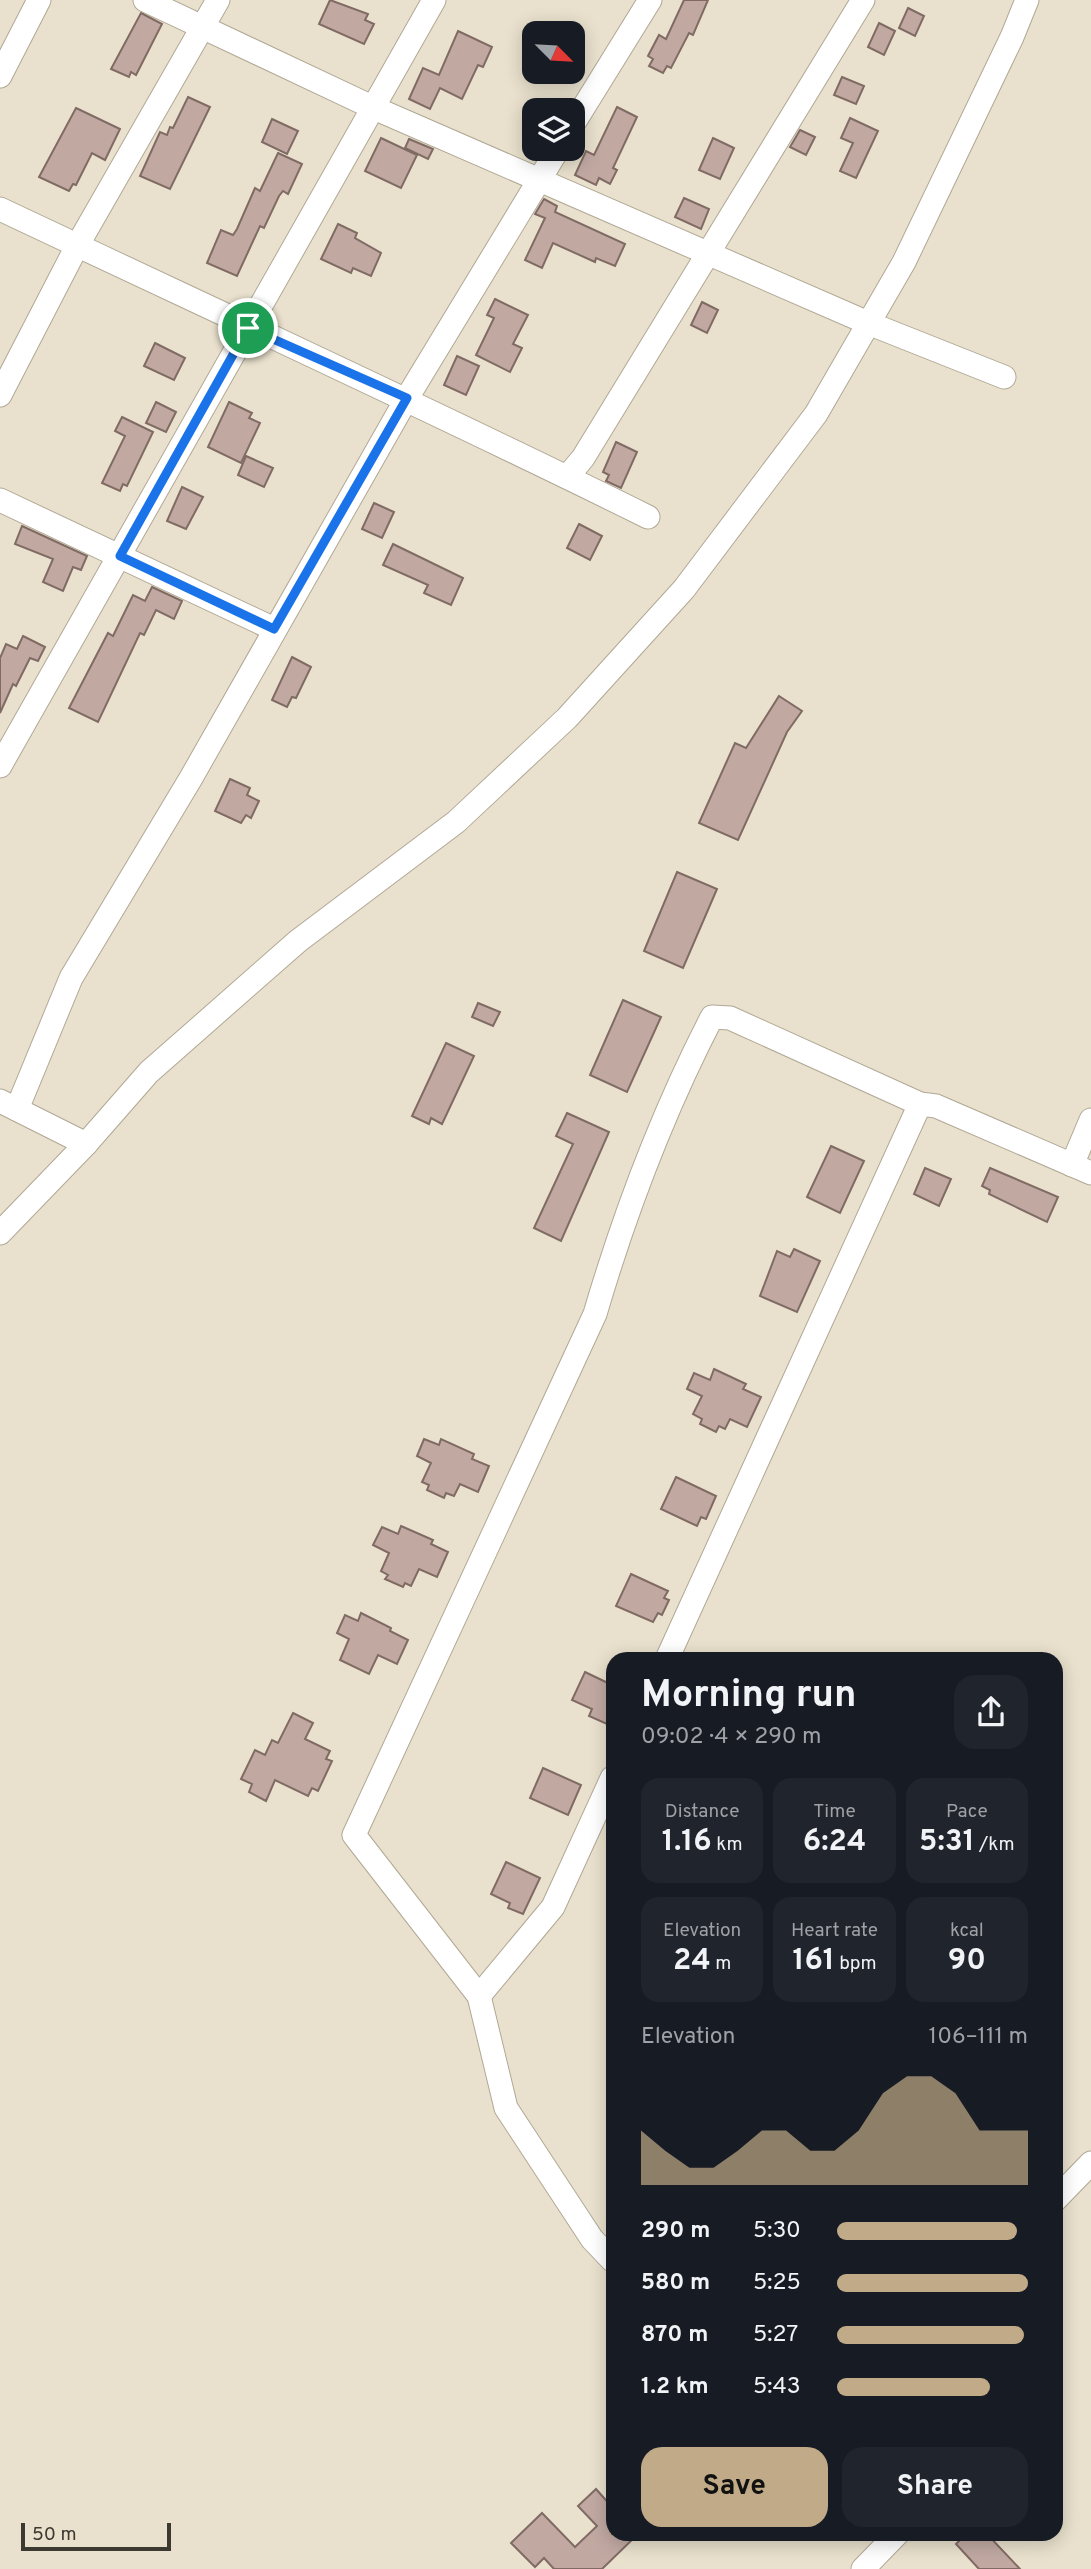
<!DOCTYPE html>
<html lang="en">
<head>
<meta charset="utf-8">
<style>
  :root { --surface:#171b24; --page:#20242c; --text:#f1f3f6; --muted:#9ea1a6; --accent:#c1aa87 }
  body { margin:0; font-family:Overpass,sans-serif; background:var(--page); color:var(--text); height:100vh; display:flex; flex-direction:column; font-size:26px; white-space:nowrap }
  * { box-sizing:border-box; margin:0 }
  p { font-size:23px; color:var(--muted) }
  .icon { flex:none; width:38px; height:38px; fill:none; stroke:currentColor; stroke-width:2; stroke-linecap:round; stroke-linejoin:round }
  .map { position:relative; flex:1; overflow:hidden }
  .details { position:absolute; left:606px; top:1652px; width:457px; height:889px; display:flex; flex-direction:column; background:var(--surface); border-radius:21px; box-shadow:0 4px 18px #0003 }
  .details>* { flex:none }
  .needle { width:46px; rotate:114deg }
  .buttons { position:absolute; left:522px; top:21px; display:grid; gap:14px }
  .buttons a { display:grid; place-items:center; width:63px; height:63px; border-radius:14px; background:var(--surface); box-shadow:0 4px 18px #0003; font-size:35px }
  .scale { position:absolute; left:21px; bottom:18px; width:150px; box-sizing:border-box; padding-left:7px; border:4px solid #3c3931; border-top:0; font-size:19px; line-height:24px; white-space:nowrap; color:#3c3931; -webkit-text-stroke:5px #e9e1cd; paint-order:stroke }
  .pin { position:absolute; display:grid; place-items:center; width:60px; height:60px; color:#fff; margin:-30px; border:4px solid #fff; border-radius:50%; box-shadow:0 2px 7px #0007 }
  .round { display:grid; place-items:center; flex:none; width:74px; height:74px; border-radius:21px; background:var(--page) }
  .overview { display:flex; align-items:center; justify-content:space-between; height:119px; padding:0 35px }
  h1 { font-size:38px; font-weight:700; line-height:52px }
  .figures { display:grid; grid-template-columns:repeat(3,1fr); gap:10px; height:119px; padding:7px 35px }
  .figures div { display:grid; align-content:center; border-radius:18px; background:var(--page); text-align:center }
  .figures b { font-size:30px; font-weight:700 }
  .figures small { font-size:19px; font-weight:400 }
  .figures p { font-size:19px }
  .chart { height:196px; padding:14px 35px }
  .chart p { display:flex; justify-content:space-between }
  .chart svg { width:100%; height:126px; margin-top:7px; fill:var(--accent); opacity:.7 }
  .button { display:flex; gap:14px; margin-top:auto; padding:14px 35px }
  .button a { flex:1; height:80px; border-radius:21px; background:var(--accent); color:#111; font-size:28px; font-weight:700; line-height:80px; text-align:center }
  .button a+a { background:var(--page); color:var(--text) }
  ul { padding:0 35px; list-style:none; font-size:23px }
  li { display:grid; grid-template-columns:112px 84px 1fr; align-items:center; height:52px }
  li i { height:18px; border-radius:9px; background:var(--accent) }
  .map>svg:first-child { display:block }
</style>
</head>
<body>
<div class="map">
<svg width="1091" height="2569" viewBox="0 0 1091 2569">
  <rect width="100%" height="100%" fill="#e9e1cd"/>
  <!-- building -->
  <g fill="#c1a9a2" stroke="#806b64" stroke-width="2">
    <path d="M330,0L368,14L365,20L374,24L364,44L319,24Z"/>
    <path d="M684,0H708L693,35L689,33L671,68L667,66L663,73L649,66L653,59L648,56L659,35L666,39Z"/>
    <path d="M908,8L924,16L915,36L899,28Z"/>
    <path d="M141,13L162,24L136,75L131,72L129,77L111,69Z"/>
    <path d="M879,23L895,31L884,55L868,47Z"/>
    <path d="M458,31L492,47L483,67L478,65L462,99L440,88L430,109L409,99L423,68L439,75Z"/>
    <path d="M842,77L864,86L856,104L834,95Z"/>
    <path d="M188,97L210,107L170,189L140,176L160,132L167,135L170,127L173,128Z"/>
    <path d="M617,107L637,117L613,168L617,170L610,184L599,178L596,185L575,175L586,151L594,155Z"/>
    <path d="M76,108L120,129L105,160L92,153L76,185L73,184L69,191L39,177Z"/>
    <path d="M850,118L878,131L856,178L840,171L853,143L841,138Z"/>
    <path d="M272,119L298,131L287,154L262,142Z"/>
    <path d="M800,130L815,137L806,155L790,147Z"/>
    <path d="M381,138L417,155L401,188L365,171Z"/>
    <path d="M713,138L734,148L720,179L699,170Z"/>
    <path d="M409,139L433,149L428,159L405,148Z"/>
    <path d="M278,153L302,164L288,194L283,191L279,196L264,228L260,226L237,276L207,263L221,230L233,235L237,229L255,188L260,191Z"/>
    <path d="M684,198L709,209L701,229L675,217Z"/>
    <path d="M544,199L557,206L555,212L625,244L615,266L596,258L595,262L553,243L542,268L525,260L545,218L535,214Z"/>
    <path d="M338,224L357,233L355,238L381,253L371,276L353,268L351,273L321,259Z"/>
    <path d="M495,299L528,315L513,344L522,348L510,372L476,355L494,318L487,315Z"/>
    <path d="M702,302L718,310L707,333L691,325Z"/>
    <path d="M155,343L185,358L174,380L144,366Z"/>
    <path d="M457,356L479,366L466,395L444,385Z"/>
    <path d="M156,402L176,412L166,432L146,423Z"/>
    <path d="M229,402L252,413L249,418L260,423L241,463L208,447Z"/>
    <path d="M122,417L153,432L127,486L123,484L120,491L102,483L125,436L115,431Z"/>
    <path d="M616,442L637,452L621,488L606,481L609,475L603,472Z"/>
    <path d="M246,456L273,468L264,487L238,475Z"/>
    <path d="M182,487L203,497L186,529L167,521Z"/>
    <path d="M374,503L394,512L382,538L362,529Z"/>
    <path d="M579,524L602,536L590,560L567,548Z"/>
    <path d="M22,526L87,556L81,570L73,567L63,591L43,582L53,559L15,544Z"/>
    <path d="M393,544L463,578L451,605L424,593L428,585L383,565Z"/>
    <path d="M152,587L182,601L174,619L156,610L144,635L140,633L98,722L69,708L108,633L113,636L133,595L145,601Z"/>
    <path d="M23,636L45,647L38,661L30,658L16,686L13,684L0,713V658L6,644L17,649Z"/>
    <path d="M292,657L311,667L296,698L292,697L287,707L272,700Z"/>
    <path d="M779,696L802,711L787,732L738,840L699,823L735,743L746,748Z"/>
    <path d="M230,779L250,788L247,795L259,801L251,818L246,815L241,823L215,811Z"/>
    <path d="M677,872L717,889L683,968L644,951Z"/>
    <path d="M623,1000L661,1017L627,1092L590,1075Z"/>
    <path d="M478,1003L500,1012L493,1026L472,1017Z"/>
    <path d="M446,1043L474,1056L442,1124L431,1118L429,1124L412,1116Z"/>
    <path d="M567,1113L609,1132L561,1241L534,1228L573,1144L556,1136Z"/>
    <path d="M831,1146L864,1161L840,1213L807,1197Z"/>
    <path d="M925,1168L951,1179L939,1206L914,1194Z"/>
    <path d="M990,1168L1058,1197L1047,1222L989,1194L990,1190L982,1186Z"/>
    <path d="M794,1249L820,1261L797,1312L760,1296L777,1251L790,1257Z"/>
    <path d="M714,1369L746,1384L743,1389L761,1397L747,1427L730,1419L725,1429L719,1426L716,1432L700,1424L702,1419L693,1414L702,1396L687,1389L694,1373L710,1380Z"/>
    <path d="M424,1439L439,1445L441,1439L474,1454L472,1459L489,1466L478,1492L460,1484L454,1496L446,1493L444,1498L427,1490L429,1485L422,1482L431,1463L417,1456Z"/>
    <path d="M676,1477L716,1496L706,1519L701,1517L697,1526L661,1509Z"/>
    <path d="M401,1526L433,1540L431,1544L448,1552L437,1577L419,1569L411,1586L405,1583L403,1587L385,1579L388,1575L381,1571L389,1553L373,1545L382,1527L398,1534Z"/>
    <path d="M631,1574L668,1591L664,1598L669,1600L662,1615L658,1613L653,1622L616,1606Z"/>
    <path d="M361,1613L391,1628L390,1631L408,1640L397,1664L378,1655L369,1674L340,1660L349,1639L337,1633L345,1615L358,1621Z"/>
    <path d="M585,1672L612,1685V1713L607,1724L589,1716L592,1709L572,1700Z"/>
    <path d="M293,1713L313,1723L305,1739L330,1751L326,1759L332,1761L318,1791L312,1788L308,1796L275,1780L266,1801L249,1792L252,1784L241,1779L255,1750L265,1755L272,1740L278,1743Z"/>
    <path d="M543,1768L581,1785L568,1815L530,1798Z"/>
    <path d="M506,1862L540,1878L523,1914L508,1908L510,1903L491,1894Z"/>
    <path d="M596,2489L612,2507V2534H638L602,2569H554L544,2558L535,2567L511,2543L542,2513L575,2547L597,2526L578,2506Z"/>
    <path d="M966,2534H987L1020,2569H979L956,2544Z"/>
  </g>
  <g fill="none" stroke-linecap="round" stroke-linejoin="round">
    <!-- minor casing -->
    <g stroke="#b0a895" stroke-width="25">
      <g id="minor">
        <path d="M145,0L374,108L868,323L1004,377"/>
        <path d="M0,76L39,0"/>
        <path d="M572,126L650,0"/>
        <path d="M0,209C216,311 434,411 648,517"/>
        <path d="M0,395L77,246L218,0"/>
        <path d="M567,477L583,458L863,0"/>
        <path d="M0,500L274,629"/>
        <path d="M0,766L434,0"/>
        <path d="M0,1101L86,1144"/>
        <path d="M17,1109L71,978L191,778L407,398L558,149"/>
        <path d="M1072,1165L1091,1120"/>
        <path d="M0,1233L86,1144L149,1072L298,941L456,822L567,718L684,589L816,414L904,262L1012,37L1027,0"/>
        <path d="M667,1659L920,1104"/>
        <path d="M479,1996L553,1907L612,1778"/>
        <path d="M1055,2200L1091,2163"/>
        <path d="M612,2260L592,2239L506,2108L479,1996L354,1835L595,1314C625,1212 663,1112 712,1017L730,1018L920,1104L936,1106L1091,1173"/>
        <path d="M863,2569L897,2534"/>
      </g>
    </g>
    <!-- minor -->
    <use href="#minor" stroke="#fff" stroke-width="23"/>
  </g>
  <g fill="none" stroke-linecap="round" stroke-linejoin="round">
    <!-- route casing -->
    <g stroke="#fff" stroke-width="14">
      <path id="route" d="M248,328L407,398L274,629L120,556Z"/>
    </g>
    <!-- route -->
    <use href="#route" stroke="#1a73e8" stroke-width="9"/>
  </g>
</svg>
<div class="buttons">
<a><svg class="needle" viewBox="-14 -14 28 28"><path d="M0-13l5 13h-10z" fill="#e53935"/><path d="M0 13l5-13h-10z" fill="#9ea1a6"/></svg></a>
<a><svg class="icon" aria-label="layers" viewBox="0 0 24 24"><path d="M12 4l9 5-9 5-9-5zM3 14l9 5 9-5"/></svg></a>
</div>
<div class="scale">50 m</div>
<div class="pin" style="left:248px;top:328px;background:#1e9e55"><svg class="icon" aria-label="arrive" viewBox="0 0 24 24"><path d="M6 21V4h12l-3 4 3 4H6"/></svg></div>
<section class="details">
<div class="overview"><div><h1>Morning run</h1><p>09:02 · 4 × 290 m</p></div><a class="round"><svg class="icon" aria-label="share" viewBox="0 0 24 24"><path d="M12 15V3M7 8l5-5 5 5M5 13v7h14v-7"/></svg></a></div>
<div class="figures">
<div><p>Distance</p><b>1.16<small> km</small></b></div>
<div><p>Time</p><b>6:24</b></div>
<div><p>Pace</p><b>5:31<small> /km</small></b></div>
</div>
<div class="figures">
<div><p>Elevation</p><b>24<small> m</small></b></div>
<div><p>Heart rate</p><b>161<small> bpm</small></b></div>
<div><p>kcal</p><b>90</b></div>
</div>
<div class="chart"><p><span>Elevation</span>106–111 m</p>
<svg viewBox="0 0 160 44" preserveAspectRatio="none"><path d="M0 44V25L10 32L20 38L30 38L40 32L50 25L60 25L70 32L80 32L90 25L100 12L110 6L120 6L130 12L140 25L150 25L160 25V44z"/></svg>
</div>
<ul>
<li><b>290 m</b>5:30<i style="width:94%"></i></li>
<li><b>580 m</b>5:25<i style="width:100%"></i></li>
<li><b>870 m</b>5:27<i style="width:98%"></i></li>
<li><b>1.2 km</b>5:43<i style="width:80%"></i></li>
</ul>
<div class="button"><a>Save</a><a>Share</a></div>
</section>
</div>
</body>
</html>
